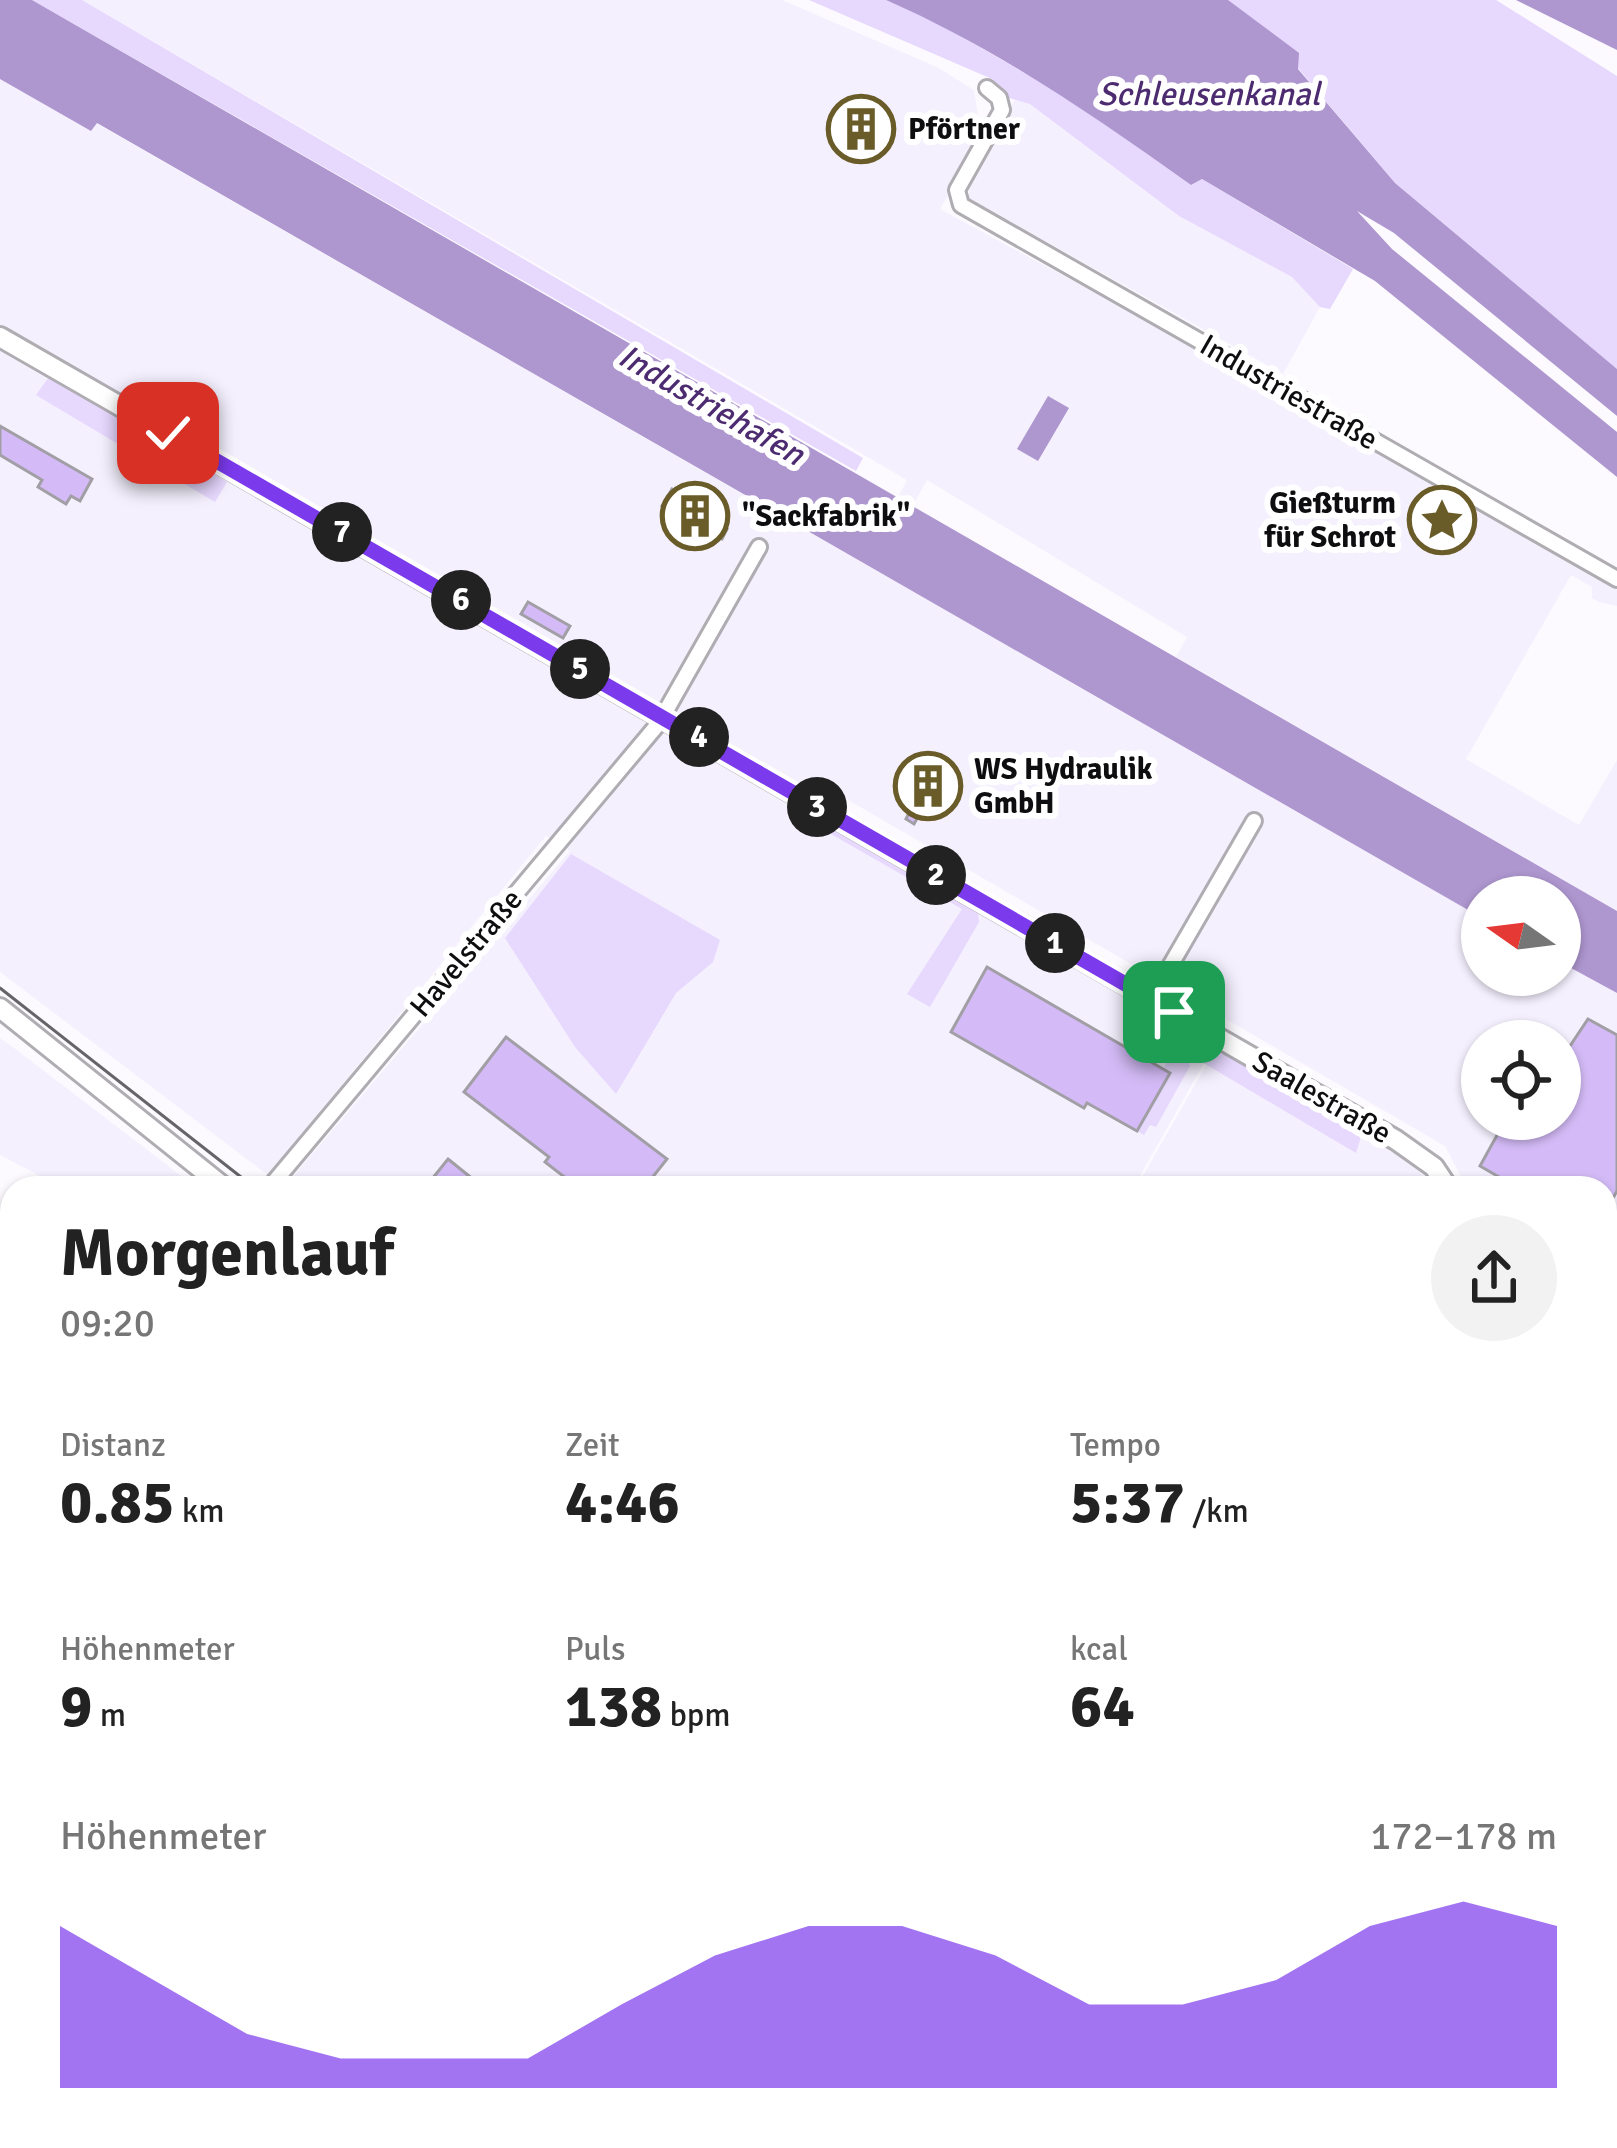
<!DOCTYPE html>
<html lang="de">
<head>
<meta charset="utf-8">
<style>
  :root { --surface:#fff; --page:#f2f2f2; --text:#222; --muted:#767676; --accent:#7c3aed }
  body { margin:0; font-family:Signika,sans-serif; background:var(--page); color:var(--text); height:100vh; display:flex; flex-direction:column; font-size:45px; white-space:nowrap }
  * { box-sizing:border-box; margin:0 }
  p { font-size:39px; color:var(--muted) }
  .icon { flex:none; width:66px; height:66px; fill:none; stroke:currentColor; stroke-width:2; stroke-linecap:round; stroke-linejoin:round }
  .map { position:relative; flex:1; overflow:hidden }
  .panel { position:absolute; left:0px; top:1176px; width:1617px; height:972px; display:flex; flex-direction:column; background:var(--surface); border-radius:36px 36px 0 0; box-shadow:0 3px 9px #0004 }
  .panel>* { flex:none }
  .needle { width:78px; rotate:284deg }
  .controls { position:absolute; left:1461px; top:876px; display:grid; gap:24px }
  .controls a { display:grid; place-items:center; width:120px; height:120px; border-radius:50%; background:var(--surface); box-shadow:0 3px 9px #0004; font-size:60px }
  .pin { position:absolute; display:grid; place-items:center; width:102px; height:102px; color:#fff; margin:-51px; border-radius:24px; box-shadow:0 6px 18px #0006 }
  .km { position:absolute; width:60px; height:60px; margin:-30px; border-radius:50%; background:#222; color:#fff; font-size:33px; line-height:60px; text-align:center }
  .round { display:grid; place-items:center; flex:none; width:126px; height:126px; border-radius:63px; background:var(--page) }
  .head { display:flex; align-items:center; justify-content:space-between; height:204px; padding:0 60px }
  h1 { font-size:66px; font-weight:800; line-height:90px }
  .stats { display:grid; grid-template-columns:repeat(3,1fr); gap:18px; height:204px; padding:12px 60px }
  .stats div { display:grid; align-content:center }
  .stats b { font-size:60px; font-weight:800 }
  .stats small { font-size:33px; font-weight:400 }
  .stats p { font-size:33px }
  .chart { height:336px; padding:24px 60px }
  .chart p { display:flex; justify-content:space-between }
  .chart svg { width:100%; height:216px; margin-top:12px; fill:var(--accent); opacity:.7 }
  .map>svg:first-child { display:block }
</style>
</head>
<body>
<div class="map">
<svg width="1617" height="2148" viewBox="0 0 1617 2148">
  <rect width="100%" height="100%" fill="#fcfaff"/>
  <!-- built -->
  <g fill="#f5f0fe" fill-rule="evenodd">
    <path d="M82,0H782L937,67L974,90L980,129L976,148L940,209L1314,411L1617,590V606L1599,602L1592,598V587L1571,575L1466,759L1579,825L1617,760V911L1176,657L1187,637L927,480L908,514L894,505L907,480Z"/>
    <path d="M0,79L91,131L96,123L1482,918V975H1560V962L1617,993V1375L1605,1365V1188H1467L1445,1146L824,786L808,815L1215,1044L1133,1188H300L290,1180L570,851L546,836L268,1175L0,972ZM1482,1041H1560V1119H1482Z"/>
    <path d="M1015,99L1030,103L1070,131L1179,216L1292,277L1320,307L1283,374L968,198L971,180Z"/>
    <path d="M0,1038L14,1048L197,1188H63L0,1155Z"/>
    <path d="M1217,1046L1390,1144L1436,1188H1136Z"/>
    <path d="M1617,1533V1761L1605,1760V1536Z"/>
  </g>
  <!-- green -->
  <g fill="#e7d8fe">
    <path d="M32,0H82L863,458L856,471Z"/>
    <path d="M809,0H886L938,23L1071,100L1191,185L1202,179L1353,269L1330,309L1320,307L1292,277L1179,216L1030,104L1006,97L992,79Z"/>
    <path d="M1228,0H1496L1617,76V369L1395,183L1298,68Z"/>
    <path d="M49,377L227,482L215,502L36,395Z"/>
    <path d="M828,824L978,913L979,922L930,1007L907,994L962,909L824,830Z"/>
    <path d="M571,854L720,940L713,962L676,993L616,1094L575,1047L505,938Z"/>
    <path d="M1175,1020L1364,1127L1356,1153L1200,1061L1188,1038L1173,1027Z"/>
    <path d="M1182,1048L1190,1066L1156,1127L1150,1125L1144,1135L1137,1131L1170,1074L1163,1069L1174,1049Z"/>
    <path d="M12,1727V1949L0,1933V1728Z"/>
  </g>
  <!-- water -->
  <g fill="#ae96cf">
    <path d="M0,0H32L1617,911V993L1560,962V897H1482V918L97,123L91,131L0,79Z"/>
    <path d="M886,0H1228L1299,53L1298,69L1395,183L1617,369V416L1394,233L1357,211L1392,249L1617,432V477L1375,281L1202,179L1191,185C1094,116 996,48 886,0Z"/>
    <path d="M1516,0H1617V50Z"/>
    <path d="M1048,396L1069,408L1038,461L1017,449Z"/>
  </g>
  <!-- building -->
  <g fill="#d4bbf7" stroke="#a19fa5" stroke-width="3">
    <path d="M0,426L92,479L80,501L71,496L66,504L38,487L42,480L0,455Z"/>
    <path d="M672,489L712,512L709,519L727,529L722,539L662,506Z"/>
    <path d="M528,602L570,626L563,638L521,614Z"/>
    <path d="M932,765L944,772L914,824L906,819Z"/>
    <path d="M987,967L1170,1073L1137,1131L1087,1103L1084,1108L951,1032Z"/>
    <path d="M1588,1019L1617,1035V1191L1605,1212V1188H1518L1480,1166L1506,1119H1560V1061Z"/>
    <path d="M506,1037L667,1159L644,1188H590L576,1178L572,1183L545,1162L549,1157L464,1092Z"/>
    <path d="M448,1159L484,1188H434L428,1184Z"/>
  </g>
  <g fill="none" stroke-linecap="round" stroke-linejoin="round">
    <!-- minor casing -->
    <g stroke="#afacb2" stroke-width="20">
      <g id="minor">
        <path d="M987,88L999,98L1002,110L957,190L961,205L1617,579"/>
        <path d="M1151,999L1254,821"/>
        <path d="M269,1188L659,723L759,547"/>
        <path d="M0,1282H12"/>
        <path d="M1605,1335L1617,1315"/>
        <path d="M0,1478H12"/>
        <path d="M1605,1869L1617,1875"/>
        <path d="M0,1948L12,1963"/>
        <path d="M161,2136L171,2148"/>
        <path d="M227,2136L236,2142L270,2148"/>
        <path d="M628,2136L659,2148"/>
        <path d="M1093,2136L1122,2148"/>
        <path d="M11,2148L25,2136"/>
        <path d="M302,2148L325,2147L331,2136"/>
        <path d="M816,2148L824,2136"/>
        <path d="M934,2148L940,2136"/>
        <path d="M1179,2148L1184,2136"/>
      </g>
    </g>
    <!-- major casing -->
    <g stroke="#afacb2" stroke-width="24">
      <g id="major">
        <path d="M0,337L1396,1140L1434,1167L1448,1188"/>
        <path d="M0,1008L225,1188"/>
        <path d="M1605,1381L1617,1391"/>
        <path d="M489,2148L491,2136"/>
      </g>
    </g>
    <!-- minor -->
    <use href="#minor" stroke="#fff" stroke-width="14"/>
    <!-- major -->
    <use href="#major" stroke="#fff" stroke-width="18"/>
    <!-- tram -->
    <g stroke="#666467" stroke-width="3">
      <path d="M0,988L255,1188"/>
      <path d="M491,2148L492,2136"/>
    </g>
    <!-- rail -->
    <g stroke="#666467" stroke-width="3" stroke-dasharray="6 12" stroke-linecap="butt">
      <path d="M1605,1658L1617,1659"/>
      <path d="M1605,1678H1617"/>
      <path d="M0,1689L12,1688"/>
      <path d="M1605,1697L1617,1698"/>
      <path d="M0,1709L12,1708"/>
      <path d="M1605,1717L1617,1718"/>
      <path d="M1605,1735L1617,1736"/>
    </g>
  </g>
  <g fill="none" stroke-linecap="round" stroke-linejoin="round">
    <!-- route casing -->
    <g stroke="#fff" stroke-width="24">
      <path id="route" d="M168,433L1174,1012"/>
    </g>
    <!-- route -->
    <use href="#route" stroke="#7c3aed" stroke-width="15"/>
  </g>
  <!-- icons -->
  <defs>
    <g id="building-ring" transform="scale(3.45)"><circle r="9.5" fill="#fff" stroke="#6a5c29" stroke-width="1.5"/><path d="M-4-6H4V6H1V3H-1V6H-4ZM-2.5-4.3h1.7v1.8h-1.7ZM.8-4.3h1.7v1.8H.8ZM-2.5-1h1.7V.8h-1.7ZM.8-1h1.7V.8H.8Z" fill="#6a5c29"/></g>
    <g id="sight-ring" transform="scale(3.45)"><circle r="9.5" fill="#fff" stroke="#6a5c29" stroke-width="1.5"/><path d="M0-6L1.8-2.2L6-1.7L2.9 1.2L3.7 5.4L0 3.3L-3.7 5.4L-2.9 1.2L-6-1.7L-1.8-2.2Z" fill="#6a5c29"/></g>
  </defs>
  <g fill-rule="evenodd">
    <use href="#building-ring" x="861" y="129"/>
    <use href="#building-ring" x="695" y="516"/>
    <use href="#sight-ring" x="1442" y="520"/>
    <use href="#building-ring" x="928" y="786"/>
  </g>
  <g text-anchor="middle" stroke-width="12" stroke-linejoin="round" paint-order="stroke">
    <!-- poi labels -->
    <g font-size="30" font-weight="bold" fill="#0e0d0f" stroke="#fff" text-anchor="start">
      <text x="908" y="139">Pförtner</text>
      <text x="1396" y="513" text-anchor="end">Gießturm<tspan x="1396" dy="34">für Schrot</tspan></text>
      <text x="742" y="526">"Sackfabrik"</text>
      <text x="974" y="779">WS Hydraulik<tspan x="974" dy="34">GmbH</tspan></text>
    </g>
    <!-- street labels -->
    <g font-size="30" fill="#0e0d0f" stroke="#fff">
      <text transform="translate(1289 392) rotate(30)" y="10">Industriestraße</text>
      <text transform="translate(466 953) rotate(-50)" y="10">Havelstraße</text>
      <text transform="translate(1322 1097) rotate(30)" y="10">Saalestraße</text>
    </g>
    <!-- water labels -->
    <g font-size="33" font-style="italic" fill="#4d2b70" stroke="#fff">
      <text x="1209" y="105">Schleusenkanal</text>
      <text transform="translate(712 404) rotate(30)" y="12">Industriehafen</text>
    </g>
  </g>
</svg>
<div class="controls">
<a><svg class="needle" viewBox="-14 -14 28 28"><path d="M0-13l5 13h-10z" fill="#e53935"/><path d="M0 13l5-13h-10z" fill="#767676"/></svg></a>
<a><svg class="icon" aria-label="locate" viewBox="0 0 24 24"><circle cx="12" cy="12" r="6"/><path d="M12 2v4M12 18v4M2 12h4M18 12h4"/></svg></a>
</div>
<div class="pin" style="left:1174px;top:1012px;background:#1e9e55"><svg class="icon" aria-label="arrive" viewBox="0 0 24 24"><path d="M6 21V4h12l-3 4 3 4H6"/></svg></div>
<div class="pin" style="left:168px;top:433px;background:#d93025"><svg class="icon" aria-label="check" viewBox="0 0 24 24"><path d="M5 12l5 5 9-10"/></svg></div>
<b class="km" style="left:1055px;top:943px">1</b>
<b class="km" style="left:936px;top:875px">2</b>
<b class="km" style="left:817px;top:807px">3</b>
<b class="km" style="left:699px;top:737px">4</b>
<b class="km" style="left:580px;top:669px">5</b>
<b class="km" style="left:461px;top:600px">6</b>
<b class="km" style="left:342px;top:532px">7</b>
<section class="panel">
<div class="head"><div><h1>Morgenlauf</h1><p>09:20</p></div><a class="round"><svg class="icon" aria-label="share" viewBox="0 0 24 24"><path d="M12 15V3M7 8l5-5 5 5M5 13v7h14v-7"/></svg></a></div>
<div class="stats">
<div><p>Distanz</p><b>0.85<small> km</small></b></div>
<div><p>Zeit</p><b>4:46</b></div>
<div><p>Tempo</p><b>5:37<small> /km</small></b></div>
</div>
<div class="stats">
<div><p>Höhenmeter</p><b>9<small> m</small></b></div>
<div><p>Puls</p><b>138<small> bpm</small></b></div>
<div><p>kcal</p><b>64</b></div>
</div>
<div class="chart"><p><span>Höhenmeter</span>172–178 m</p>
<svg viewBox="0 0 160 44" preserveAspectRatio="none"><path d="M0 44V11L10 22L20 33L30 38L40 38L50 38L60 27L70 17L80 11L90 11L100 17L110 27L120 27L130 22L140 11L150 6L160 11V44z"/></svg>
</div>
</section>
</div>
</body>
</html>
